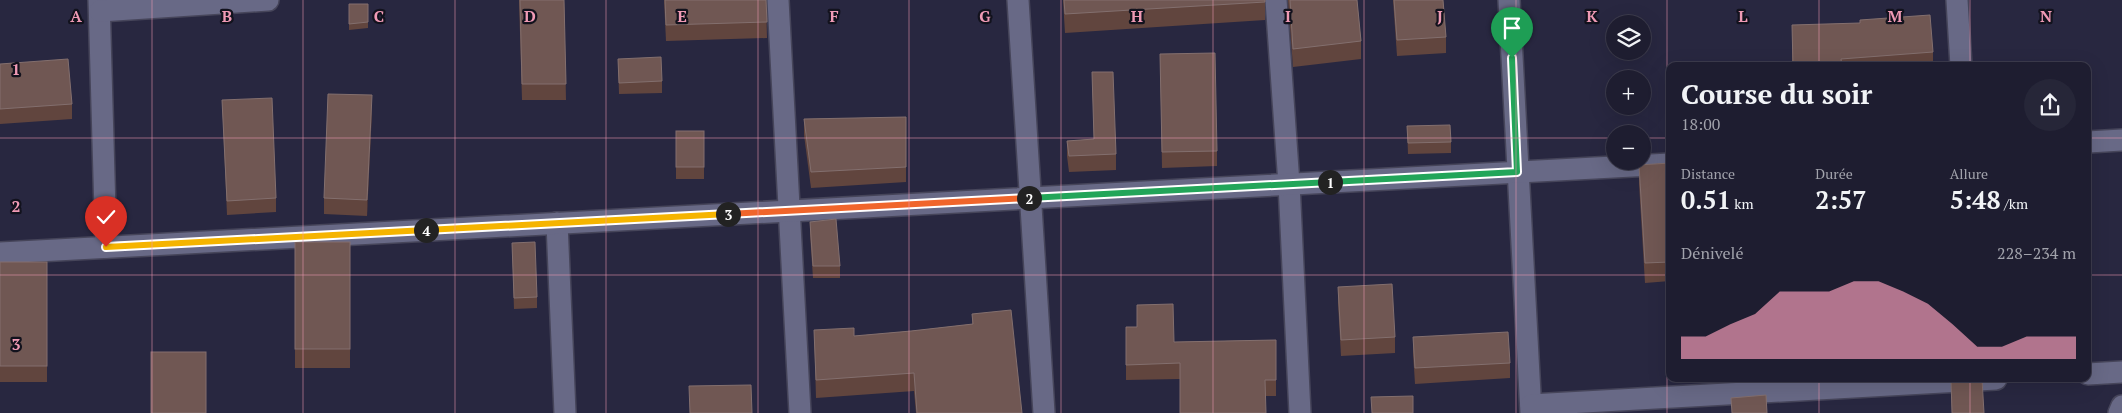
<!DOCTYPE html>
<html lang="fr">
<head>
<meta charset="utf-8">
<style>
  :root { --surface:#1e1d30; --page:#262638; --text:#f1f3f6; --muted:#a1a2ab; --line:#3c3b4c; --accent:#f09ab5 }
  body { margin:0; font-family:"PT Serif",serif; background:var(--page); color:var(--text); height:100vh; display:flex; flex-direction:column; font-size:19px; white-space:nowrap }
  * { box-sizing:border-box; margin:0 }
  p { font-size:16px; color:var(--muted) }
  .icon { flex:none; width:28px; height:28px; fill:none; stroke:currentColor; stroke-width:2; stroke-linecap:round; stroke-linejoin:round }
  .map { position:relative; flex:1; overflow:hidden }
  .side { position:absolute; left:1666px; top:62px; width:425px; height:320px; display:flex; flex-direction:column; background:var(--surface); border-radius:10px; box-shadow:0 5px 20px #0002,0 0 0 1px var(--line) }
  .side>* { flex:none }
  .fabs { position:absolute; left:1606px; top:15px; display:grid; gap:10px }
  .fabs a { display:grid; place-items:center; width:45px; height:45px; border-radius:50%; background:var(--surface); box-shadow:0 5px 20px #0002,0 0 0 1px var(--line); font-size:25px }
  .pin { position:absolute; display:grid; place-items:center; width:42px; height:42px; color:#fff; margin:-51px -21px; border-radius:50% 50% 50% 0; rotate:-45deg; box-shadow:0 0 5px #0007 }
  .pin .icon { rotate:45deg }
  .km { position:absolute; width:25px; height:25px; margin:-12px; border-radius:50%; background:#222; color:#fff; font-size:14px; line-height:25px; text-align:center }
  .round { display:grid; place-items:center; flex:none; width:52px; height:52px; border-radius:26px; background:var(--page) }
  .headline { display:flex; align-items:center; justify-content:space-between; height:85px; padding:0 15px }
  h1 { font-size:28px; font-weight:800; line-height:38px }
  .stats { display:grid; grid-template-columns:repeat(3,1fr); gap:8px; height:85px; padding:5px 15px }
  .stats div { display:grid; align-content:center }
  .stats b { font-size:25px; font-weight:800 }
  .stats small { font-size:14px; font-weight:400 }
  .stats p { font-size:14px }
  .chart { height:140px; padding:10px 15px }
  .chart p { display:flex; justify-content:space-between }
  .chart svg { width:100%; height:90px; margin-top:5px; fill:var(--accent); opacity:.7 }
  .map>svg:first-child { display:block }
</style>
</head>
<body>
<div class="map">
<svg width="2122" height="413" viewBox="0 0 2122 413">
  <rect width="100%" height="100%" fill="#282740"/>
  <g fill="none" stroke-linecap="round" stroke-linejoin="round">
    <!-- minor casing -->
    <g stroke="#46455a" stroke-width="24">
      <g id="minor">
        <path d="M99,0L106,247"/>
        <path d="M778,0L800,413"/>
        <path d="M1018,0L1044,413"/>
        <path d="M1276,0L1289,184L1300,413"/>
        <path d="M1509,0L1531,413"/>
        <path d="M1957,0L1961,66"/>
        <path d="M100,11L268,0"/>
        <path d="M2088,142L2122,140"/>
        <path d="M557,223L565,413"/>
        <path d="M0,253L1670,164"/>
        <path d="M2088,374L2122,372"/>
        <path d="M1531,405L1996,379"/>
        <path d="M2119,413L2122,406"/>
      </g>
    </g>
    <!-- minor -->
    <use href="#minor" stroke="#686986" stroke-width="21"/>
  </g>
  <!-- wall -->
  <g fill="#61453e">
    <path d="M519,0H564L566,100H522Z"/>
    <path d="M664,0H766L767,38L666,41Z"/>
    <path d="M1063,0H1265V20L1065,33Z"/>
    <path d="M1288,0H1357L1361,41V59L1293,67Z"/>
    <path d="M1393,0H1443L1446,37V53L1397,56Z"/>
    <path d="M349,4H368V28L349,30Z"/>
    <path d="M1792,25L1933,52V66H1792Z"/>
    <path d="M1160,54L1217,151V166L1162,168Z"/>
    <path d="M618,59L662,81V93L619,94Z"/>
    <path d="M0,64L72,104V119L0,124Z"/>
    <path d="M1092,72L1116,154V170L1069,172L1067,156V141L1094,139Z"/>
    <path d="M222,100L276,198V212L227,215Z"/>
    <path d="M372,111L367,216L324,214V198Z"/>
    <path d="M906,117V182L811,188L804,135V119Z"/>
    <path d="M1407,126L1451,142V153L1408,154Z"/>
    <rect x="676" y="131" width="28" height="48"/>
    <path d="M1670,163V281L1645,283L1639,184V165Z"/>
    <path d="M810,222L840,266V278H813L810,234Z"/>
    <rect x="295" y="242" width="55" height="126"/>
    <path d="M512,243L537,297V308L514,309Z"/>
    <rect x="0" y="262" width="47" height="120"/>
    <path d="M1338,287L1395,337V353L1341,356L1338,303Z"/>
    <path d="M1137,305L1174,342L1276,340V396H1266L1180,379L1126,380V327H1137Z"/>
    <path d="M972,314L1022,413H916L914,391L816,398L814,330L854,336L911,331L972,324Z"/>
    <path d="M1413,337L1510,363V378L1415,384L1413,353Z"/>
    <path d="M1701,379H1734L1701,381Z"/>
    <path d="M1951,379L1984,413H1952Z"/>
  </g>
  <!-- shaded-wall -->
  <path fill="#443136" d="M372,95V111L367,216V200Z"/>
  <!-- building -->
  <g fill="#705753" stroke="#836f6e">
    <path d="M520,0H564L566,84H522Z"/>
    <path d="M665,0H766L767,22L666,25Z"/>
    <path d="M1064,0H1265V2L1065,14Z"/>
    <path d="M1290,0H1357L1361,41L1293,49Z"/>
    <path d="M1394,0H1443L1446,37L1397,40Z"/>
    <path d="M349,4H368V22L349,24Z"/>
    <path d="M1930,15L1933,52L1841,59L1842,66H1793L1792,25L1860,23V20Z"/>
    <path d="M1215,53L1217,151L1162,152L1160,54Z"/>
    <path d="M661,57L662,81L619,83L618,59Z"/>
    <path d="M68,59L72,104L0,109V64Z"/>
    <path d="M1092,72H1113L1116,154L1069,156L1067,141L1094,139Z"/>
    <path d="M328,94L372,95L367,200L324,198Z"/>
    <path d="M272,98L276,198L227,201L222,100Z"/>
    <path d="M906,117V167L811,172L804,119Z"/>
    <path d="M1450,125L1451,142L1408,143L1407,126Z"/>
    <rect x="676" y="131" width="28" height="36"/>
    <path d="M1670,163V262L1645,263L1639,165Z"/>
    <path d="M836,219L840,266H813L810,222Z"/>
    <rect x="295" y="242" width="55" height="107"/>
    <path d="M535,242L537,297L514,298L512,243Z"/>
    <rect x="0" y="262" width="47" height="104"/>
    <path d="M1392,284L1395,337L1341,340L1338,287Z"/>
    <path d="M1173,304L1174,342L1276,340V380H1265L1266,413H1180V363L1126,365V327H1137V305Z"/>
    <path d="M1011,310L1022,413H917L914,373L816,380L814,330L854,328V336L911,331L973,324L972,314Z"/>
    <path d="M1508,332L1510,363L1415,368L1413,337Z"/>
    <rect x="151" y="352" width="55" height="61"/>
    <path d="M1951,379H1982L1984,413H1952Z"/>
    <path d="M751,385L752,413H690L689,386Z"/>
    <path d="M1766,395L1767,413H1732L1731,398Z"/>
    <path d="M1413,396V413H1372L1371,397Z"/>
  </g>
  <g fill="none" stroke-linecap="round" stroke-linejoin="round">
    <!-- split-1 casing -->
    <g stroke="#fff" stroke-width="10">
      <path id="split-1" d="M1330,182L1517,172L1512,58"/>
    </g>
    <!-- split-2 casing -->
    <g stroke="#fff" stroke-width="10">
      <path id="split-2" d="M1029,198L1330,182"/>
    </g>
    <!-- split-3 casing -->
    <g stroke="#fff" stroke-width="10">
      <path id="split-3" d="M728,214L1029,198"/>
    </g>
    <!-- split-4 casing -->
    <g stroke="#fff" stroke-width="10">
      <path id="split-4" d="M426,230L728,214"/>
    </g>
    <!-- split-5 casing -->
    <g stroke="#fff" stroke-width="10">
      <path id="split-5" d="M106,247L426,230"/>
    </g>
    <!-- split-1 -->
    <use href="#split-1" stroke="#22a559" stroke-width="6"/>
    <!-- split-2 -->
    <use href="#split-2" stroke="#22a559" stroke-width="6"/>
    <!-- split-3 -->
    <use href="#split-3" stroke="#f0652b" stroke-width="6"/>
    <!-- split-4 -->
    <use href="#split-4" stroke="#f5b400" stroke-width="6"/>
    <!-- split-5 -->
    <use href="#split-5" stroke="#f5b400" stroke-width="6"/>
  </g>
  <!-- grid -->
  <path fill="none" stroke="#f09ab5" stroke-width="1" stroke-opacity="0.55" d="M152,0V413M303,0V413M455,0V413M606,0V413M758,0V413M909,0V413M1061,0V413M1213,0V413M1364,0V413M1516,0V413M1667,0V413M1819,0V66M1970,0V66M0,138H1615M1642,138H1670M2088,138H2122M0,275H1670M2088,275H2122M1819,379V413M1970,379V413"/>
  <g font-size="16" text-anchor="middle" font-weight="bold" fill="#f09ab5" stroke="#12121d" stroke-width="4.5" stroke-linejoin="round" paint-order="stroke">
    <text x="76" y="22">A</text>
    <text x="227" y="22">B</text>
    <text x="379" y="22">C</text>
    <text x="530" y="22">D</text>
    <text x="682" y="22">E</text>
    <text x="834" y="22">F</text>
    <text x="985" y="22">G</text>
    <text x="1137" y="22">H</text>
    <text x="1288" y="22">I</text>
    <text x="1440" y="22">J</text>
    <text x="1592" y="22">K</text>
    <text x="1743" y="22">L</text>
    <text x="1895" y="22">M</text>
    <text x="2046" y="22">N</text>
    <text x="16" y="75">1</text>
    <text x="16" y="212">2</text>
    <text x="16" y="350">3</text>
  </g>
</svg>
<div class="fabs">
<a><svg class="icon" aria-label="layers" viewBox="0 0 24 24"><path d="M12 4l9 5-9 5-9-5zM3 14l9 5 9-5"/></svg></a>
<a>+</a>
<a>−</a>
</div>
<div class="pin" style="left:1512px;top:58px;background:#1e9e55"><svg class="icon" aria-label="arrive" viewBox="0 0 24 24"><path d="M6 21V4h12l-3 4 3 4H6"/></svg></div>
<div class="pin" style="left:106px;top:247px;background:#d93025"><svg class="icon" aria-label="check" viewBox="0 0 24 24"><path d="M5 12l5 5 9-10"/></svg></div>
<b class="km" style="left:1330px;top:182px">1</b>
<b class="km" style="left:1029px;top:198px">2</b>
<b class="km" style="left:728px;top:214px">3</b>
<b class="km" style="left:426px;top:230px">4</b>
<section class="side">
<div class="headline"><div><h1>Course du soir</h1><p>18:00</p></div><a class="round"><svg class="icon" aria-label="share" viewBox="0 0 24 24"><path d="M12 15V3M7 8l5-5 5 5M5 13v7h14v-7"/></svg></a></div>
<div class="stats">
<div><p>Distance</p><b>0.51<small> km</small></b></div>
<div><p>Durée</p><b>2:57</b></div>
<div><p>Allure</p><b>5:48<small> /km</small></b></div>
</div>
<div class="chart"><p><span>Dénivelé</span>228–234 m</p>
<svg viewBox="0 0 160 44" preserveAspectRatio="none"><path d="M0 44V33L10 33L20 27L30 22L40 11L50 11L60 11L70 6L80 6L90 11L100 17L110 27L120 38L130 38L140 33L150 33L160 33V44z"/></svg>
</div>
</section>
</div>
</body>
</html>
